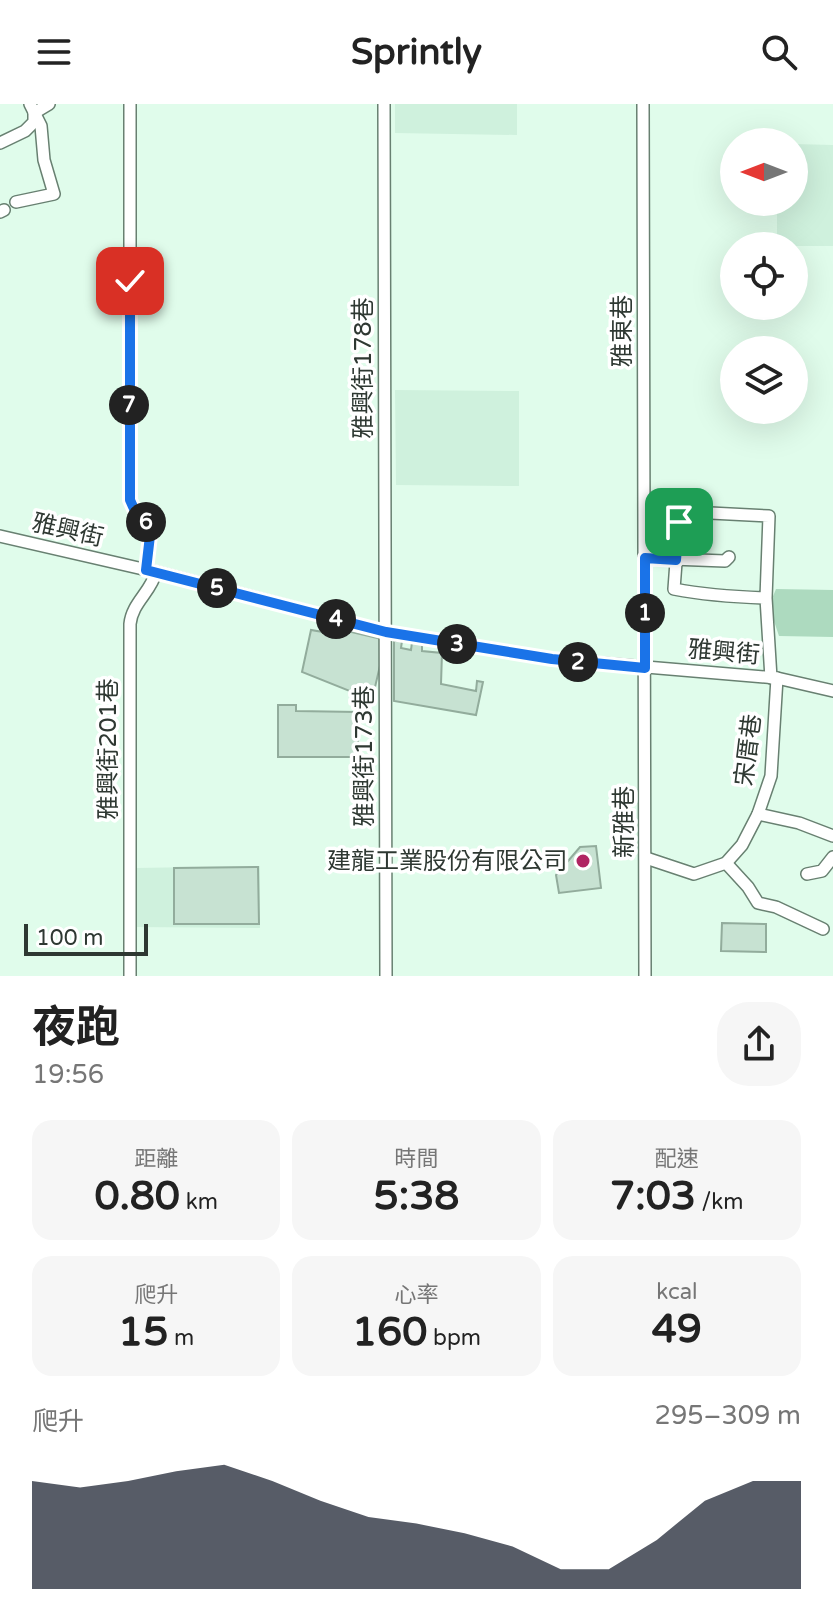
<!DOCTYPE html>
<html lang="zh-TW">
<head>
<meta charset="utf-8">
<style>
  :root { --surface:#fff; --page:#f6f6f6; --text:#222; --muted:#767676; --accent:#111827 }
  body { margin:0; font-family:"Varela Round","Noto Sans TC",sans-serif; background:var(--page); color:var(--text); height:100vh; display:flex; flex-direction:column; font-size:30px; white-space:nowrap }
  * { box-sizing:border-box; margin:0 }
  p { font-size:26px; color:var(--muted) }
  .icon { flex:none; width:44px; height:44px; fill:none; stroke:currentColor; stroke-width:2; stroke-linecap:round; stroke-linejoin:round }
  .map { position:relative; height:872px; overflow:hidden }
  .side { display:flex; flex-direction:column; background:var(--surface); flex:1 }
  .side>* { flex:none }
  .needle { width:52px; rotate:270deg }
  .buttons { position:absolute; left:720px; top:24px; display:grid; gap:16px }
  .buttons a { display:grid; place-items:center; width:88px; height:88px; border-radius:50%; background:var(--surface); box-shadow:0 8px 32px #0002; font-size:40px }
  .scale { position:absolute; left:24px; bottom:20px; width:124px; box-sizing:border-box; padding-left:8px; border:4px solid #2e3832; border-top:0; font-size:22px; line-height:28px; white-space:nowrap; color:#2e3832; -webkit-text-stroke:6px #fff; paint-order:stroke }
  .pin { position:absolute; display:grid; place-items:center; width:68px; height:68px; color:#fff; margin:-34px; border-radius:16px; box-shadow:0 4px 12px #0006 }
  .km { position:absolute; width:40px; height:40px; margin:-20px; border-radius:50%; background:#222; color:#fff; font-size:22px; line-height:40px; text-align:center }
  .round { display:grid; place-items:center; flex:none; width:84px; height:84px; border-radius:32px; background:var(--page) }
  .headline { display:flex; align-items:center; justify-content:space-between; height:136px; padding:0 32px }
  h1 { font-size:44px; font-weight:700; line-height:60px }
  .metrics { display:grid; grid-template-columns:repeat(3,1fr); gap:12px; height:136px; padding:8px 32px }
  .metrics div { display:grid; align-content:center; border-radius:20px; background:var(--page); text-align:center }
  .metrics b { font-size:40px; font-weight:700 }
  .metrics small { font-size:22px; font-weight:400 }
  .metrics p { font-size:22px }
  .chart { height:224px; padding:16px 32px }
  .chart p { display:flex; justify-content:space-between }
  .chart svg { width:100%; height:144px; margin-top:8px; fill:var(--accent); opacity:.7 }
  header { display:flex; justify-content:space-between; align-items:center; height:104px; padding:0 32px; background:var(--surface); font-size:36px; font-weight:700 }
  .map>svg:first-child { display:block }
</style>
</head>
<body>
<header><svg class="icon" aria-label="menu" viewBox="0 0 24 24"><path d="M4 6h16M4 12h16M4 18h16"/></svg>Sprintly<svg class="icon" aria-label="search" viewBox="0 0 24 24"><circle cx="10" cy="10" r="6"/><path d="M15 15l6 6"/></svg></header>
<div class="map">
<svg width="833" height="872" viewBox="0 0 833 872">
  <rect width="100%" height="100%" fill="#e0fceb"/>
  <!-- built -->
  <g fill="#cff1dd">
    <path d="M395,0H517V31L395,29Z"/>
    <path d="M794,40L833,41V142H777V98H794Z"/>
    <path d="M395,286L519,287V382L396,381Z"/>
    <path d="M260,762V824L134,823L136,764Z"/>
  </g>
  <!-- green -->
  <path fill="#addabf" d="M776,485L833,486V533L779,532L769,502Z"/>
  <!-- building -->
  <g fill="#c7e2d2" stroke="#92ac9c" stroke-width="2">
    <path d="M330,523L386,536L372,596L302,568L311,526L329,529Z"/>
    <path d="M394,537H402L401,544L411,546L412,538L422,539V547L442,549L441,580L476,587L477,577L483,578L476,611L394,597Z"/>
    <path d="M278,601H296V607L358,608V653H278Z"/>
    <path d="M596,742L601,784L559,789L556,771L580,743Z"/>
    <path d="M258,763L259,820H174V764Z"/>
    <path d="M722,819L766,820V848L721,847Z"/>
  </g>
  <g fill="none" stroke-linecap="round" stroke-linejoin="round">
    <!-- minor casing -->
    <g stroke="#688071" stroke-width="14">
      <g id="minor">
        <path d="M130,0V396L135,407L151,423L146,466"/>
        <path d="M384,0L386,872"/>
        <path d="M643,0L645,872"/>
        <path d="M0,39L25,27L34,18V9L49,0"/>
        <path d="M16,98L54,90L44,56L41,22L30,0"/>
        <path d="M0,108L4,106"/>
        <path d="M0,432L156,468L386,528L552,555L777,574L833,587"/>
        <path d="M645,454L725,457L729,453"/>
        <path d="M766,494C735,493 705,491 674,485L679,418L683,411L691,408L769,412L766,494L771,574"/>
        <path d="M758,710L799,719L833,732"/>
        <path d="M646,754L694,770L726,759L742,741L758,710L771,672L777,574"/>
        <path d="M726,759L748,783L758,799L776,803L823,825"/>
        <path d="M807,770L822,767L833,753"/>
        <path d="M130,872V520C132,499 151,488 156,468"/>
      </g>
    </g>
    <!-- minor -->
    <use href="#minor" stroke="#fff" stroke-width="11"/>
  </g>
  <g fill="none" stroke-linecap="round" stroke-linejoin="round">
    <!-- route casing -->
    <g stroke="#fff" stroke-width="16">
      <path id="route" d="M130,177V396L135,407L151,423L146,466L386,528L552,555L645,564V454L676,456L679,418"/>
    </g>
    <!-- route -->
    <use href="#route" stroke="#1a73e8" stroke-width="10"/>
  </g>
  <!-- markers -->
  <circle fill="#b02563" stroke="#fff" stroke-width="3" cx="583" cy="757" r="8"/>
  <g text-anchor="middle" stroke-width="7" stroke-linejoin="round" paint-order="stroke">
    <!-- street labels -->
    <g font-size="24" fill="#2e3832" stroke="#fff">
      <text transform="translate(622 227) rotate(-90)" y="8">雅東巷</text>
      <text transform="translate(363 264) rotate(-90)" y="8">雅興街178巷</text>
      <text transform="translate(68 426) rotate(13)" y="8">雅興街</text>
      <text transform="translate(724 548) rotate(5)" y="8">雅興街</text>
      <text transform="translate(108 645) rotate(-90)" y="8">雅興街201巷</text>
      <text transform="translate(748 646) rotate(-83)" y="8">宋厝巷</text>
      <text transform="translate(364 652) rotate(-90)" y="8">雅興街173巷</text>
      <text transform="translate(624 718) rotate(-90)" y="8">新雅巷</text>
    </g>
    <!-- poi labels -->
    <g font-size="24" fill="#2e3832" stroke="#fff" text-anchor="end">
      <text x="567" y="765">建龍工業股份有限公司</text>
    </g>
  </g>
</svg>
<div class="buttons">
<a><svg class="needle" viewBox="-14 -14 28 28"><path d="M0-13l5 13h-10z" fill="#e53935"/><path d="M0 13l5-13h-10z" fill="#767676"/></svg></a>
<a><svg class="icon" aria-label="locate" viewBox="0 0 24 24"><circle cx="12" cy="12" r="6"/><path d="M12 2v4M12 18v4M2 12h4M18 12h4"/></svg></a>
<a><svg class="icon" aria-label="layers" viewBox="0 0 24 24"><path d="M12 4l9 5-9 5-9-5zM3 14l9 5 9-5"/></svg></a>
</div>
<div class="scale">100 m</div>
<div class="pin" style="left:679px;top:418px;background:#1e9e55"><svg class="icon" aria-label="arrive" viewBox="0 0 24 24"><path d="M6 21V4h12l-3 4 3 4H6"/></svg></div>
<div class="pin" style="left:130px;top:177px;background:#d93025"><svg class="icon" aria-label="check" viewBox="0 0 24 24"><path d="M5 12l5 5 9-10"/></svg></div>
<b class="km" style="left:645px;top:509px">1</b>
<b class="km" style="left:578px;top:558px">2</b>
<b class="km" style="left:457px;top:540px">3</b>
<b class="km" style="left:336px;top:515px">4</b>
<b class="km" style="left:217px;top:484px">5</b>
<b class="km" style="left:146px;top:418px">6</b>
<b class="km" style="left:129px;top:301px">7</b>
</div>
<section class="side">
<div class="headline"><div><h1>夜跑</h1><p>19:56</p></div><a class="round"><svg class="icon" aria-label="share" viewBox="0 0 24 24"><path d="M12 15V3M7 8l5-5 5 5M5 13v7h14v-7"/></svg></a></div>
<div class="metrics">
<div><p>距離</p><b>0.80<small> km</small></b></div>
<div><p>時間</p><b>5:38</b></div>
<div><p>配速</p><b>7:03<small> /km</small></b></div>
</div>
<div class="metrics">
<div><p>爬升</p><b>15<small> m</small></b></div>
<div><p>心率</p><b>160<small> bpm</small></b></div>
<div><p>kcal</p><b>49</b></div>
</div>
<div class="chart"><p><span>爬升</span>295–309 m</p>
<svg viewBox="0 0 160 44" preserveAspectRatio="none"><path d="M0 44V11L10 13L20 11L30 8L40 6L50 11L60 17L70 22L80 24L90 27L100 31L110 38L120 38L130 29L140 17L150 11L160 11V44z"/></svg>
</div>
</section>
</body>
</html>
